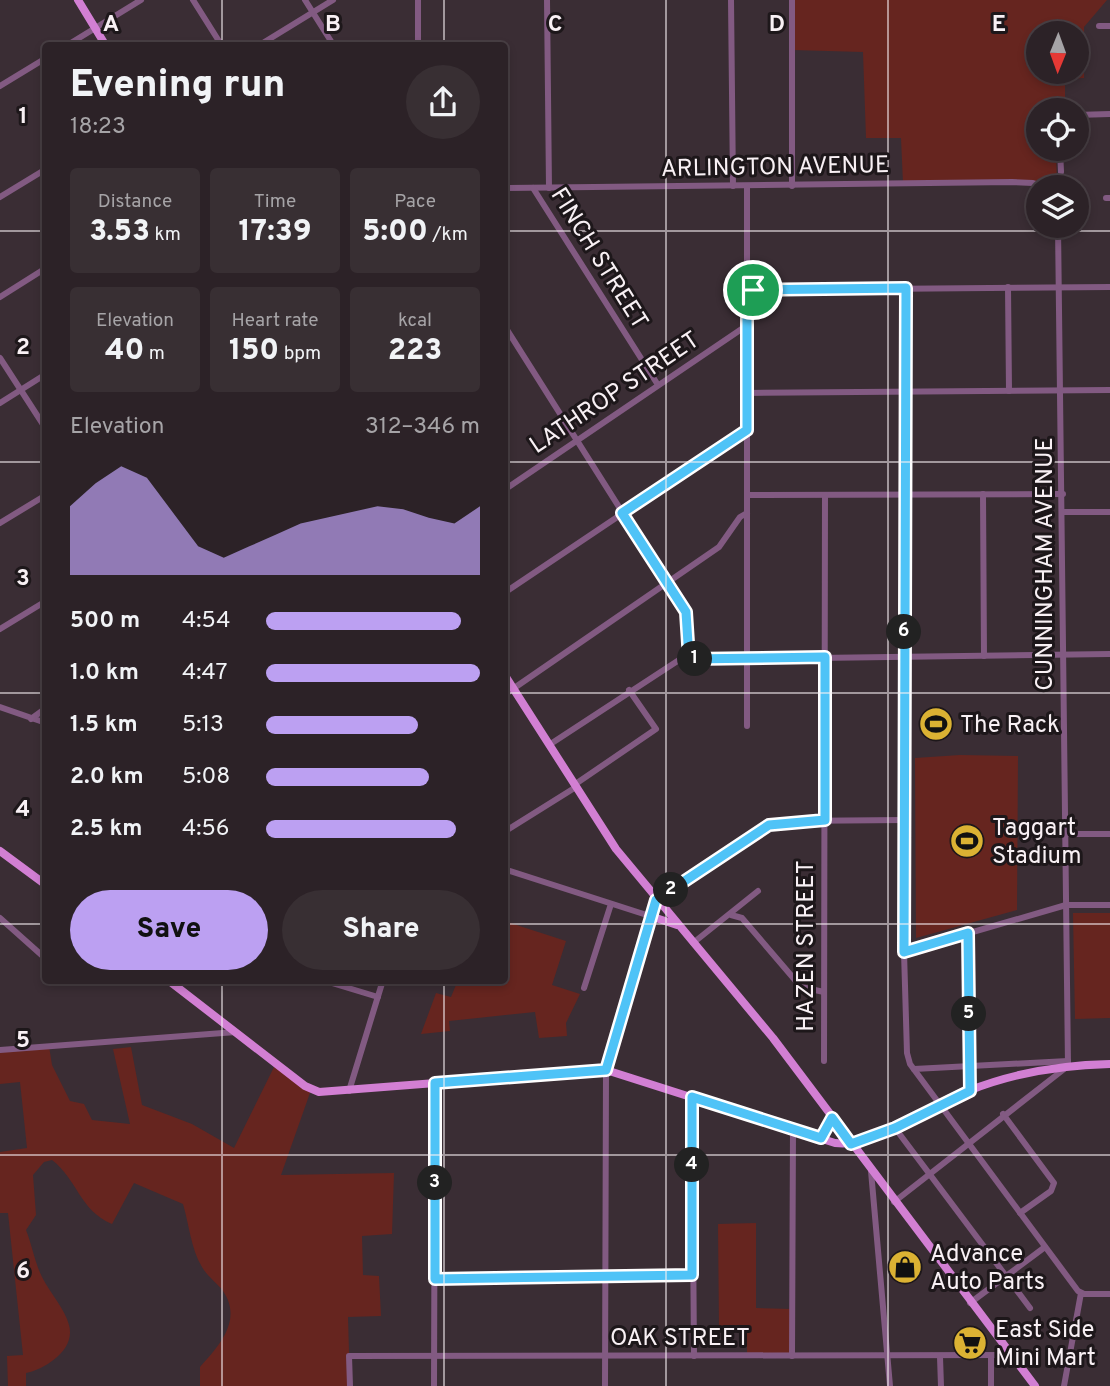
<!DOCTYPE html>
<html lang="en">
<head>
<meta charset="utf-8">
<style>
  :root { --surface:#2c2227; --page:#382f33; --text:#f1f3f6; --muted:#a6a4a7; --line:#483f44; --accent:#bca0f2 }
  body { margin:0; font-family:Overpass,sans-serif; background:var(--page); color:var(--text); height:100vh; display:flex; flex-direction:column; font-size:26px; white-space:nowrap }
  * { box-sizing:border-box; margin:0 }
  p { font-size:23px; color:var(--muted) }
  .icon { flex:none; width:38px; height:38px; fill:none; stroke:currentColor; stroke-width:2; stroke-linecap:round; stroke-linejoin:round }
  .map { position:relative; flex:1; overflow:hidden }
  .sheet { position:absolute; left:42px; top:42px; width:466px; height:942px; display:flex; flex-direction:column; background:var(--surface); border-radius:7px; box-shadow:0 4px 10px #0003,0 0 0 2px var(--line) }
  .sheet>* { flex:none }
  .needle { width:46px; rotate:181deg }
  .fabs { position:absolute; left:1026px; top:21px; display:grid; gap:14px }
  .fabs a { display:grid; place-items:center; width:63px; height:63px; border-radius:50%; background:var(--surface); box-shadow:0 4px 10px #0003,0 0 0 2px var(--line); font-size:35px }
  .pin { position:absolute; display:grid; place-items:center; width:60px; height:60px; color:#fff; margin:-30px; border:4px solid #fff; border-radius:50%; box-shadow:0 2px 7px #0007 }
  .km { position:absolute; width:35px; height:35px; margin:-18px; border-radius:50%; background:#222; color:#fff; font-size:19px; line-height:35px; text-align:center }
  .round { display:grid; place-items:center; flex:none; width:74px; height:74px; border-radius:37px; background:var(--page) }
  .overview { display:flex; align-items:center; justify-content:space-between; height:119px; padding:0 28px }
  h1 { font-size:38px; font-weight:800; line-height:52px }
  .stats { display:grid; grid-template-columns:repeat(3,1fr); gap:10px; height:119px; padding:7px 28px }
  .stats div { display:grid; align-content:center; border-radius:7px; background:var(--page); text-align:center }
  .stats b { font-size:30px; font-weight:800 }
  .stats small { font-size:19px; font-weight:400 }
  .stats p { font-size:19px }
  .chart { height:196px; padding:14px 28px }
  .chart p { display:flex; justify-content:space-between }
  .chart svg { width:100%; height:126px; margin-top:7px; fill:var(--accent); opacity:.7 }
  .button { display:flex; gap:14px; margin-top:auto; padding:14px 28px }
  .button a { flex:1; height:80px; border-radius:42px; background:var(--accent); color:#111; font-size:28px; font-weight:800; line-height:80px; text-align:center }
  .button a+a { background:var(--page); color:var(--text) }
  ul { padding:0 28px; list-style:none; font-size:23px }
  li { display:grid; grid-template-columns:112px 84px 1fr; align-items:center; height:52px }
  li i { height:18px; border-radius:9px; background:var(--accent) }
  .map>svg:first-child { display:block }
</style>
</head>
<body>
<div class="map">
<svg width="1110" height="1386" viewBox="0 0 1110 1386">
  <rect width="100%" height="100%" fill="#3a2d34"/>
  <!-- green -->
  <g fill="#66251f" fill-rule="evenodd">
    <path d="M792,0H1107L1084,27V78L1065,79V110H1038V149H1056L1057,187L1038,184L903,183L901,138H866L863,52L792,50ZM1038,33H1076V72H1038Z"/>
    <path d="M960,755L1018,756L1017,910L916,938L915,758Z"/>
    <path d="M1073,913H1110V1018L1075,1019Z"/>
    <path d="M504,921L566,941L552,985L580,994L566,1023L567,1036L539,1038L535,1012L449,1021L450,1031L421,1034L436,993L451,997L458,980H504Z"/>
    <path d="M49,1046L52,1065L70,1101L84,1104L92,1120L130,1124L113,1049L131,1047L142,1105L192,1124L234,1148L276,1063L311,1090L281,1175L394,1173L392,1234L362,1236L363,1275L379,1276L381,1316L348,1317L350,1386H200V1367C219,1346 243,1320 223,1291C217,1283 207,1276 202,1267C191,1249 189,1224 183,1204L134,1183L112,1224C79,1210 78,1180 52,1160L44,1162L33,1175L36,1215L26,1230C32,1245 35,1263 42,1277C50,1293 65,1309 69,1325C76,1350 45,1369 26,1373V1386H8L7,1356L23,1355L8,1213H0V1152L27,1148L20,1082L0,1084V1050Z"/>
    <path d="M756,1223V1308L792,1309V1356H747V1327H719L718,1224Z"/>
  </g>
  <g fill="none" stroke-linecap="round" stroke-linejoin="round">
    <!-- minor -->
    <g stroke="#825a82" stroke-width="6">
      <path d="M193,0L222,46"/>
      <path d="M305,0L334,46"/>
      <path d="M418,0V46"/>
      <path d="M547,0L549,188"/>
      <path d="M731,0L733,186"/>
      <path d="M792,0V186"/>
      <path d="M1099,26H1110"/>
      <path d="M66,46L141,0"/>
      <path d="M258,46L333,0"/>
      <path d="M0,86L46,58"/>
      <path d="M1076,115L1110,114"/>
      <path d="M1060,149L1061,172"/>
      <path d="M504,188L1012,182L1033,183L1046,187"/>
      <path d="M533,188L658,385"/>
      <path d="M0,197L46,169"/>
      <path d="M1106,198H1110"/>
      <path d="M1008,287L1009,391"/>
      <path d="M906,288L904,952L907,1053L910,1064L1078,1291L1084,1294H1110"/>
      <path d="M747,290L1110,287"/>
      <path d="M0,297L46,268"/>
      <path d="M504,325L686,613L689,659"/>
      <path d="M0,358L46,429"/>
      <path d="M746,393L1110,390"/>
      <path d="M0,403L46,374"/>
      <path d="M504,490L746,326"/>
      <path d="M983,494L984,656"/>
      <path d="M747,495L1063,494"/>
      <path d="M1063,512H1110"/>
      <path d="M0,523L46,495"/>
      <path d="M504,593L747,430"/>
      <path d="M0,629L46,601"/>
      <path d="M504,695L719,547L740,517L747,513"/>
      <path d="M0,707L46,723"/>
      <path d="M31,719L46,708"/>
      <path d="M747,726V186"/>
      <path d="M549,745L679,660L1110,654"/>
      <path d="M574,785L656,729L629,690"/>
      <path d="M504,832L576,787"/>
      <path d="M1065,834H1110"/>
      <path d="M504,869L653,917"/>
      <path d="M731,915L742,918L801,987L824,992"/>
      <path d="M0,918L46,959"/>
      <path d="M967,933L969,1091"/>
      <path d="M693,943L758,891"/>
      <path d="M904,952L1066,905H1110"/>
      <path d="M322,980L378,997"/>
      <path d="M584,988L611,904"/>
      <path d="M0,1050L236,1032"/>
      <path d="M824,1061L825,495"/>
      <path d="M914,1069L1068,1061"/>
      <path d="M349,1091L383,980"/>
      <path d="M692,1097L694,1356"/>
      <path d="M1003,1114L1054,1183L1051,1191L1020,1213"/>
      <path d="M895,1128L1030,1308"/>
      <path d="M871,1171L890,1386"/>
      <path d="M894,1202L1068,1066L1058,226"/>
      <path d="M605,1275H692"/>
      <path d="M435,1279L605,1278"/>
      <path d="M970,1303L1045,1247"/>
      <path d="M792,1356L793,1129"/>
      <path d="M991,1356V1386"/>
      <path d="M940,1357L941,1386"/>
      <path d="M350,1386L349,1356L1011,1355"/>
      <path d="M434,1386L435,1083"/>
      <path d="M605,1386L606,1070L656,900L769,825L786,821L905,820"/>
      <path d="M1064,1386L1081,1293"/>
    </g>
    <!-- major -->
    <g stroke="#d27fd3" stroke-width="8">
      <path d="M78,0L106,46"/>
      <path d="M504,674L616,849L773,1038L1035,1386"/>
      <path d="M0,851L46,885"/>
      <path d="M653,917L677,925"/>
      <path d="M168,980L305,1086L319,1092L606,1070L835,1143C882,1148 926,1108 968,1091C1013,1073 1062,1065 1110,1064"/>
      <path d="M821,1138L832,1118"/>
    </g>
  </g>
  <g fill="none" stroke-linecap="round" stroke-linejoin="round">
    <!-- route casing -->
    <g stroke="#fff" stroke-width="14">
      <path id="route" d="M906,288L904,952L968,933L970,1091L895,1128L851,1144L832,1118L821,1138L692,1097V1275L435,1279V1083L606,1070L656,900L769,825L825,820V657L689,659L686,612L622,513L747,430V290Z"/>
    </g>
    <!-- route -->
    <use href="#route" stroke="#4fc3f7" stroke-width="9"/>
  </g>
  <!-- grid -->
  <path fill="none" stroke="#f8f0f4" stroke-width="2" stroke-opacity="0.55" d="M222,0V46M444,0V46M666,0V1386M888,0V1386M0,231H46M504,231H1110M0,462H46M504,462H1110M0,693H46M504,693H1110M0,924H46M504,924H1110M222,980V1386M444,980V1386M0,1155H1110"/>
  <!-- icons -->
  <defs>
    <g id="stadium-disc" transform="scale(1.75)"><circle r="9.5" fill="#dbb233" stroke="#1d171a"/><path d="M0-5a6.5 5 0 1 0 0 10a6.5 5 0 1 0 0-10ZM-3.5-1.8h7v3.6h-7Z" fill="#111"/></g>
    <g id="shop-disc" transform="scale(1.75)"><circle r="9.5" fill="#dbb233" stroke="#1d171a"/><path d="M-5-2.5h2.3a2.7 3.5 0 0 1 5.4 0H5L5.5 6h-11ZM-1.5-2.5h3a1.5 2.3 0 0 0-3 0Z" fill="#111"/></g>
    <g id="supermarket-disc" transform="scale(1.75)"><circle r="9.5" fill="#dbb233" stroke="#1d171a"/><path d="M-6-5.5h2.5l.6 2H6L4.5 2H-2.5L-4.4-4H-6ZM-1.5 3.2a1.3 1.3 0 1 0 .1 0ZM3 3.2a1.3 1.3 0 1 0 .1 0Z" fill="#111"/></g>
  </defs>
  <g fill-rule="evenodd">
    <use href="#stadium-disc" x="936" y="724"/>
    <use href="#stadium-disc" x="967" y="841"/>
    <use href="#shop-disc" x="905" y="1267"/>
    <use href="#supermarket-disc" x="970" y="1343"/>
  </g>
  <g text-anchor="middle" stroke-width="6" stroke-linejoin="round" paint-order="stroke">
    <!-- street labels -->
    <g font-size="24" fill="#f8f0f4" stroke="#1d171a">
      <text transform="translate(775 166) rotate(-1)" y="8">ARLINGTON AVENUE</text>
      <text transform="translate(600 258) rotate(58)" y="8">FINCH STREET</text>
      <text transform="translate(614 392) rotate(-34)" y="8">LATHROP STREET</text>
      <text transform="translate(1044 564) rotate(-90)" y="8">CUNNINGHAM AVENUE</text>
      <text transform="translate(805 946) rotate(-90)" y="8">HAZEN STREET</text>
      <text x="680" y="1345">OAK STREET</text>
    </g>
    <!-- poi labels -->
    <g font-size="24" fill="#f8f0f4" stroke="#1d171a" text-anchor="start">
      <text x="960" y="732">The Rack</text>
      <text x="992" y="835">Taggart<tspan x="992" dy="28">Stadium</tspan></text>
      <text x="930" y="1261">Advance<tspan x="930" dy="28">Auto Parts</tspan></text>
      <text x="995" y="1337">East Side<tspan x="995" dy="28">Mini Mart</tspan></text>
    </g>
  </g>
  <g font-size="23" text-anchor="middle" font-weight="bold" fill="#f8f0f4" stroke="#1d171a" stroke-width="6" stroke-linejoin="round" paint-order="stroke">
    <text x="111" y="31">A</text>
    <text x="333" y="31">B</text>
    <text x="555" y="31">C</text>
    <text x="777" y="31">D</text>
    <text x="999" y="31">E</text>
    <text x="23" y="123">1</text>
    <text x="23" y="354">2</text>
    <text x="23" y="585">3</text>
    <text x="23" y="816">4</text>
    <text x="23" y="1047">5</text>
    <text x="23" y="1278">6</text>
  </g>
</svg>
<div class="fabs">
<a><svg class="needle" viewBox="-14 -14 28 28"><path d="M0-13l5 13h-10z" fill="#e53935"/><path d="M0 13l5-13h-10z" fill="#a6a4a7"/></svg></a>
<a><svg class="icon" aria-label="locate" viewBox="0 0 24 24"><circle cx="12" cy="12" r="6"/><path d="M12 2v4M12 18v4M2 12h4M18 12h4"/></svg></a>
<a><svg class="icon" aria-label="layers" viewBox="0 0 24 24"><path d="M12 4l9 5-9 5-9-5zM3 14l9 5 9-5"/></svg></a>
</div>
<div class="pin" style="left:753px;top:290px;background:#1e9e55"><svg class="icon" aria-label="arrive" viewBox="0 0 24 24"><path d="M6 21V4h12l-3 4 3 4H6"/></svg></div>
<b class="km" style="left:695px;top:659px">1</b>
<b class="km" style="left:671px;top:890px">2</b>
<b class="km" style="left:435px;top:1183px">3</b>
<b class="km" style="left:692px;top:1165px">4</b>
<b class="km" style="left:969px;top:1014px">5</b>
<b class="km" style="left:904px;top:632px">6</b>
<section class="sheet">
<div class="overview"><div><h1>Evening run</h1><p>18:23</p></div><a class="round"><svg class="icon" aria-label="share" viewBox="0 0 24 24"><path d="M12 15V3M7 8l5-5 5 5M5 13v7h14v-7"/></svg></a></div>
<div class="stats">
<div><p>Distance</p><b>3.53<small> km</small></b></div>
<div><p>Time</p><b>17:39</b></div>
<div><p>Pace</p><b>5:00<small> /km</small></b></div>
</div>
<div class="stats">
<div><p>Elevation</p><b>40<small> m</small></b></div>
<div><p>Heart rate</p><b>150<small> bpm</small></b></div>
<div><p>kcal</p><b>223</b></div>
</div>
<div class="chart"><p><span>Elevation</span>312–346 m</p>
<svg viewBox="0 0 160 44" preserveAspectRatio="none"><path d="M0 44V20L10 12L20 6L30 10L40 22L50 34L60 38L70 34L80 30L90 26L100 24L110 22L120 20L130 21L140 24L150 26L160 20V44z"/></svg>
</div>
<ul>
<li><b>500 m</b>4:54<i style="width:91%"></i></li>
<li><b>1.0 km</b>4:47<i style="width:100%"></i></li>
<li><b>1.5 km</b>5:13<i style="width:71%"></i></li>
<li><b>2.0 km</b>5:08<i style="width:76%"></i></li>
<li><b>2.5 km</b>4:56<i style="width:89%"></i></li>
</ul>
<div class="button"><a>Save</a><a>Share</a></div>
</section>
</div>
</body>
</html>
